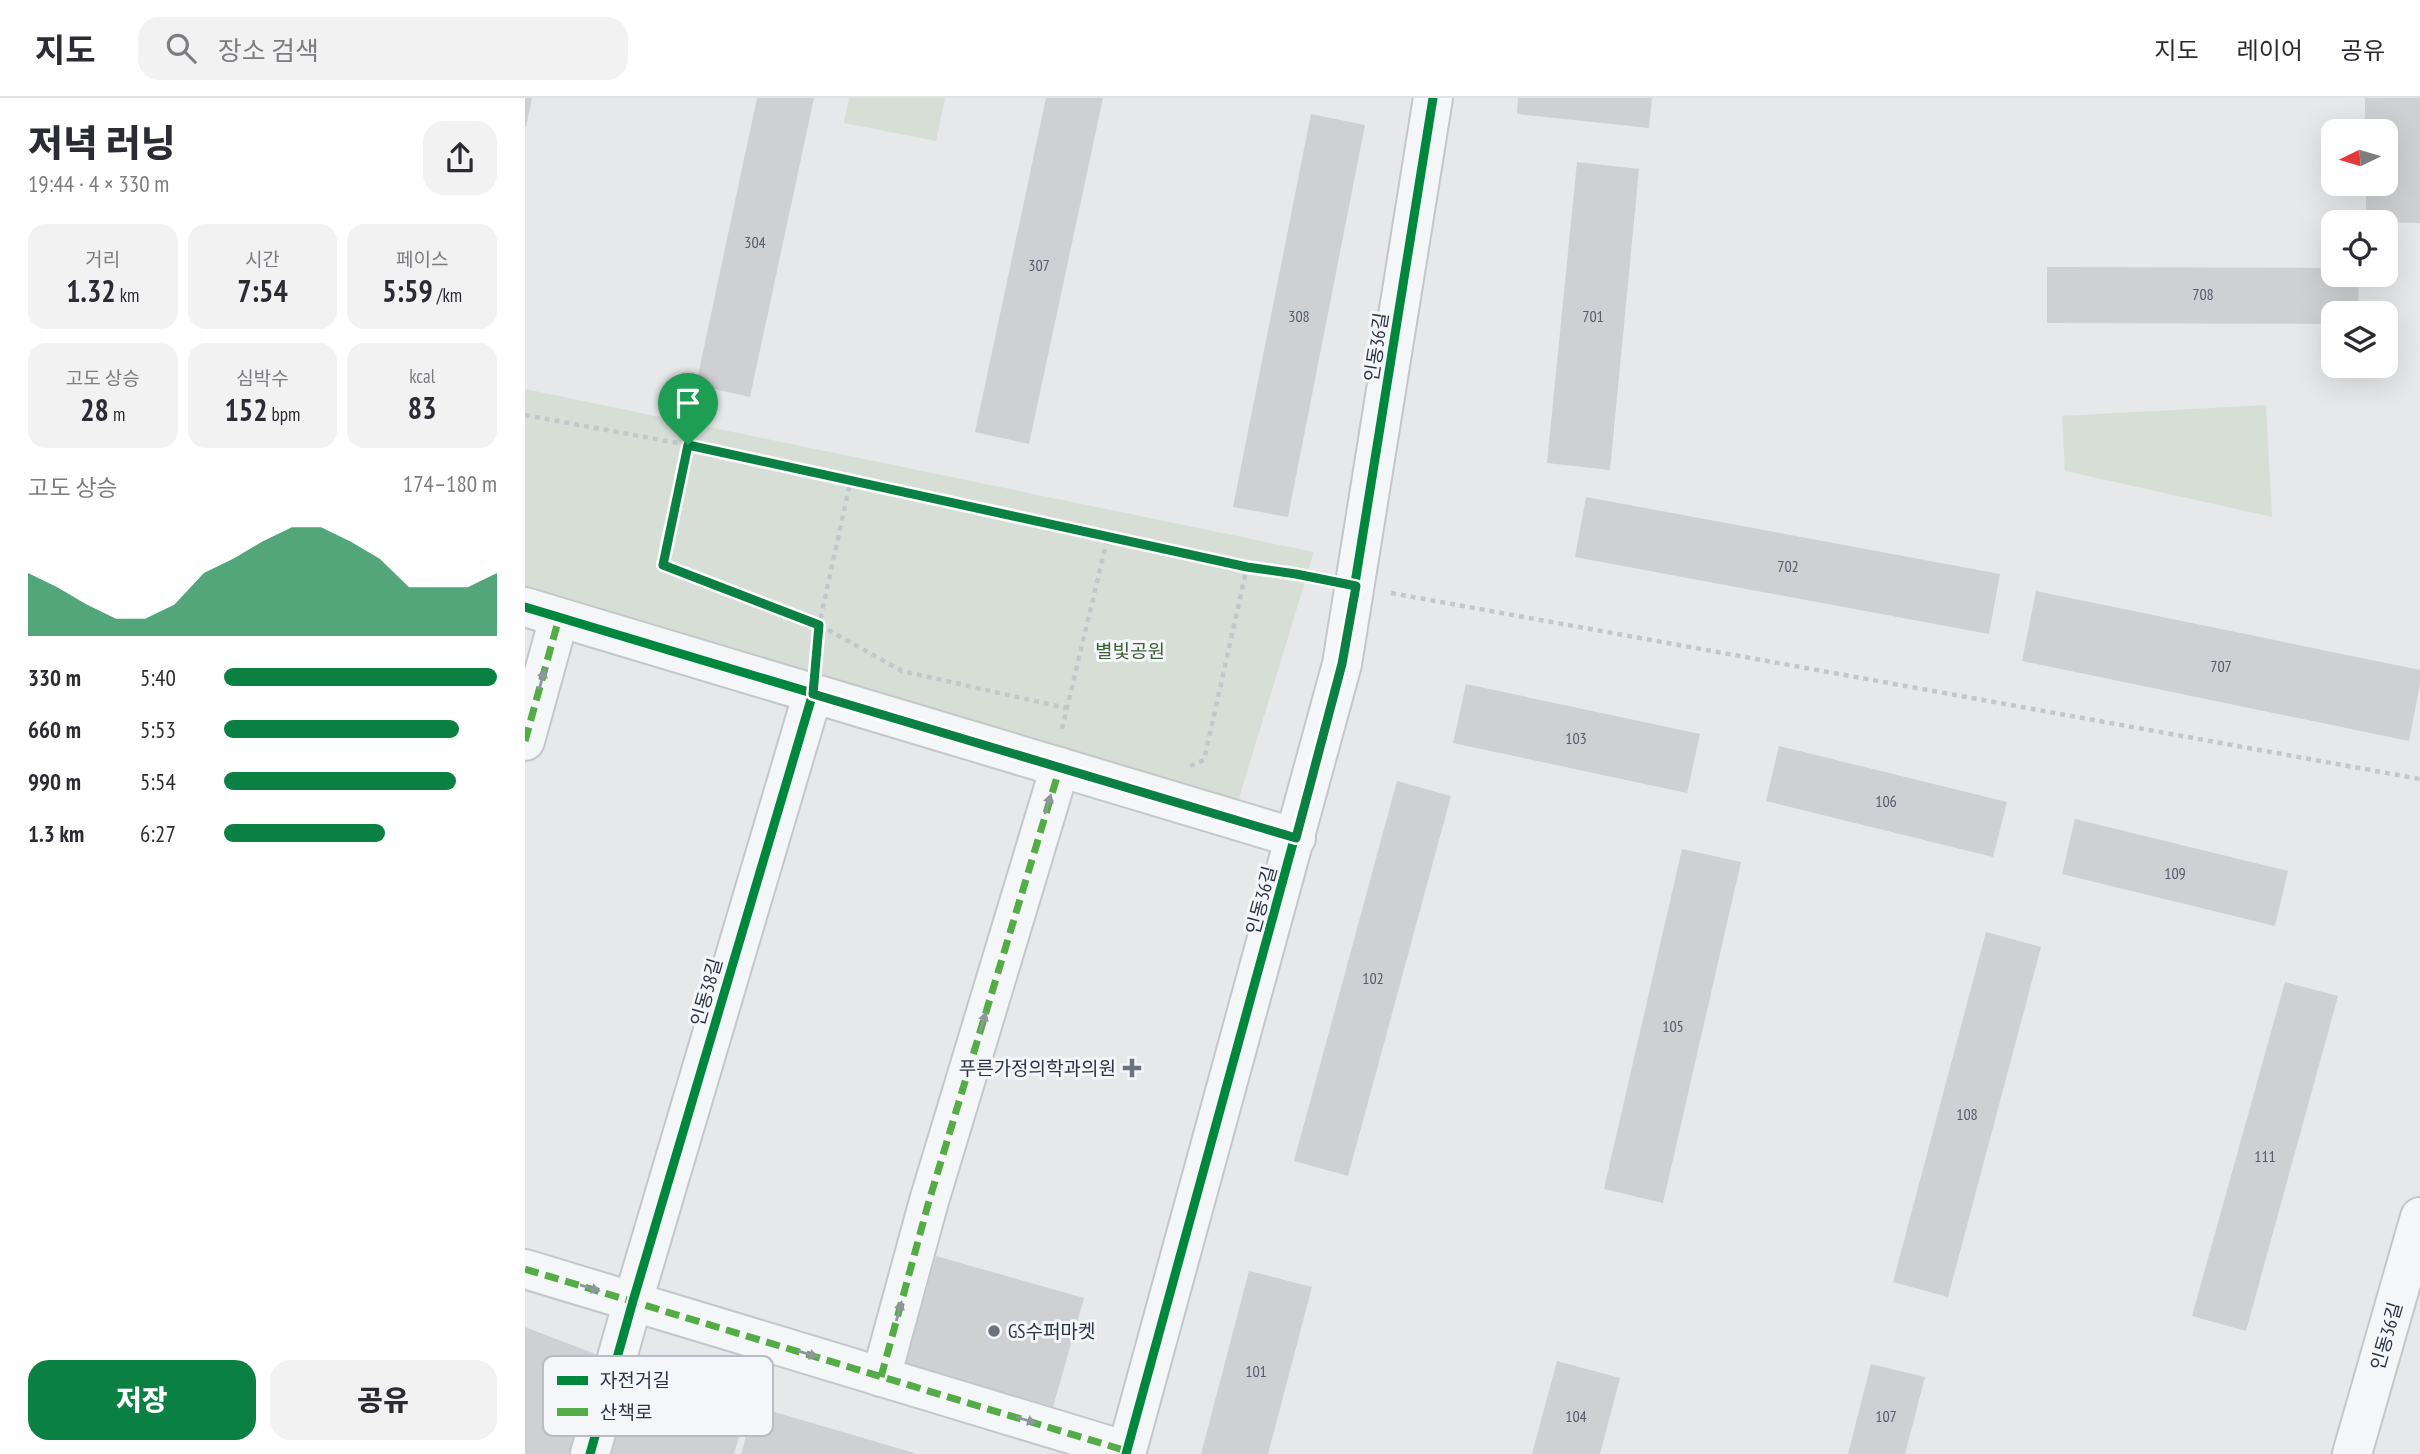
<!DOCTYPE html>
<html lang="ko">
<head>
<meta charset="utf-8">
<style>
  :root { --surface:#fff; --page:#f2f2f3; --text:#2b2b33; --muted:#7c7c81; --line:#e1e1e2; --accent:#0b8043 }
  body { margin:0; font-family:"PT Sans Narrow","Noto Sans KR",sans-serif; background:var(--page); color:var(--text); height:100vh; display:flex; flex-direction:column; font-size:26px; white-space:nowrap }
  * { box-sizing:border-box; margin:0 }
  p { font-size:23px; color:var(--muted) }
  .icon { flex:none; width:38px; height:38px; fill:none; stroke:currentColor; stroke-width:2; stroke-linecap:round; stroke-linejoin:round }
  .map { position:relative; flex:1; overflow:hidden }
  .side { display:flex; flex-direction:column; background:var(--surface); width:525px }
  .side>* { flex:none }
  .needle { width:46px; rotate:265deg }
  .controls { position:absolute; left:1796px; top:21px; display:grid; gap:14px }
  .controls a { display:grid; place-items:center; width:77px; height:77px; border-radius:14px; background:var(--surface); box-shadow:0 7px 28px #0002; font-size:35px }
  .pin { position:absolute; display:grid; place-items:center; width:60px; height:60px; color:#fff; margin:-72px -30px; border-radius:50% 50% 50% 0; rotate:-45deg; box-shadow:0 0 7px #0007 }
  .pin .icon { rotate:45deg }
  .round { display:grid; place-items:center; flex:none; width:74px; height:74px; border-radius:21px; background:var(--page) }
  .summary { display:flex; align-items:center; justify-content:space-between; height:119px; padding:0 28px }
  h1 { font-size:38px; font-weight:800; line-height:52px }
  .figures { display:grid; grid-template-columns:repeat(3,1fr); gap:10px; height:119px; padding:7px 28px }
  .figures div { display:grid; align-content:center; border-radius:18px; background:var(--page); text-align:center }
  .figures b { font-size:30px; font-weight:800 }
  .figures small { font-size:19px; font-weight:400 }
  .figures p { font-size:19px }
  .chart { height:196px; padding:14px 28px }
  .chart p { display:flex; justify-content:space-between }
  .chart svg { width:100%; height:126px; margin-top:7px; fill:var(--accent); opacity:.7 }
  .cta { display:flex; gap:14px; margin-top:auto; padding:14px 28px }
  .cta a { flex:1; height:80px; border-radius:21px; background:var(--accent); color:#fff; font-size:28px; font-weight:800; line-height:80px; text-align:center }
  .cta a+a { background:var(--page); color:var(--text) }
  ul { padding:0 28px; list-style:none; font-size:23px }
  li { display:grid; grid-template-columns:112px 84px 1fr; align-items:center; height:52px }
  li i { height:18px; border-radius:9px; background:var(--accent) }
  header { display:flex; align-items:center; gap:42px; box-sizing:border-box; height:98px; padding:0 35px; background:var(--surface); border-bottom:2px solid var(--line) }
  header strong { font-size:33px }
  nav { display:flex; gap:38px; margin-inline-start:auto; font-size:24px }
  .search { width:490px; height:63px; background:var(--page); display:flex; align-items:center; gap:18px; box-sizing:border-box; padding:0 24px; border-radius:21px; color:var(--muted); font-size:26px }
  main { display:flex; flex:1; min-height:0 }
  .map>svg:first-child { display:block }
</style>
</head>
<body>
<header>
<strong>지도</strong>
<div class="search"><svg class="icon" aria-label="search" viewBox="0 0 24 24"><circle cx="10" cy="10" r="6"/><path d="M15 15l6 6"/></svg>장소 검색</div>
<nav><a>지도</a><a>레이어</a><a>공유</a></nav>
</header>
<main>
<section class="side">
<div class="summary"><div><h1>저녁 러닝</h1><p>19:44 · 4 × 330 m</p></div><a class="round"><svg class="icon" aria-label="share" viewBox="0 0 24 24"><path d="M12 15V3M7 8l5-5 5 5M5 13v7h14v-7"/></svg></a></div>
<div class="figures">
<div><p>거리</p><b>1.32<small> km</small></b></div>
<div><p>시간</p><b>7:54</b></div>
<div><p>페이스</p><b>5:59<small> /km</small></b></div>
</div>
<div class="figures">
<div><p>고도 상승</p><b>28<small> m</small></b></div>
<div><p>심박수</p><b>152<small> bpm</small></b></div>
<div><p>kcal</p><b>83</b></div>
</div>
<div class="chart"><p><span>고도 상승</span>174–180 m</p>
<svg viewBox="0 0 160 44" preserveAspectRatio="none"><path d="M0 44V22L10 27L20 33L30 38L40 38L50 33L60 22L70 17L80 11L90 6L100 6L110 11L120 17L130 27L140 27L150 27L160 22V44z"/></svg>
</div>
<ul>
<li><b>330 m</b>5:40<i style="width:100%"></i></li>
<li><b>660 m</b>5:53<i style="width:86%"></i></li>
<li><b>990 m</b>5:54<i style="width:85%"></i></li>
<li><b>1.3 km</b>6:27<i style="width:59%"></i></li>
</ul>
<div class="cta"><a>저장</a><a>공유</a></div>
</section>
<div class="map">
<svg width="1895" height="1356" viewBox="0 0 1895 1356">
  <rect width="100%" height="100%" fill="#e6e8ea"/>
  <!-- green -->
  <g fill="#d6ded6">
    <path d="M324,0H420L411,43L319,25Z"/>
    <path d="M0,291L789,454L708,720L0,528Z"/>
    <path d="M1741,307L1747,419L1540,373L1537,318Z"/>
  </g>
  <!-- building -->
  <g fill="#ced0d3">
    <path d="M0,0H7L1,29H0Z"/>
    <path d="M232,0H289L225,299L171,287Z"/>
    <path d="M521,0H578L504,346L450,334Z"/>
    <path d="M993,0H1127L1124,30L992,16Z"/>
    <path d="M1840,0H1895V125L1841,124V86H1860V33H1840Z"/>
    <path d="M786,16L840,27L763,419L708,409Z"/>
    <path d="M1052,64L1114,71L1085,372L1022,365Z"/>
    <path d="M1522,169L1808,170V177H1834L1833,215H1808V226L1522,225Z"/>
    <path d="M1061,399L1475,476L1464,536L1050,459Z"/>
    <path d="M1511,493L1895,572V586L1884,643L1497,563Z"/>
    <path d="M941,586L1175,636L1162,695L928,645Z"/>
    <path d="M1254,648L1482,704L1468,759L1241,703Z"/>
    <path d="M872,683L926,698L823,1078L769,1063Z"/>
    <path d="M1550,721L1763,773L1750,828L1537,776Z"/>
    <path d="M1157,751L1216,764L1138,1105L1079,1091Z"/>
    <path d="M1461,834L1516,849L1423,1199L1368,1184Z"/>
    <path d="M1760,884L1813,898L1721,1233L1667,1218Z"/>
    <path d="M411,1158L559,1200L528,1309L380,1266Z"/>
    <path d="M724,1173L787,1189L743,1356H676Z"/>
    <path d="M0,1229L86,1262L58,1356H0Z"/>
    <path d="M1032,1263L1095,1280L1075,1356H1007Z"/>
    <path d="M1346,1266L1400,1279L1380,1356H1323Z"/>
    <path d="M107,1278L224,1303L209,1356H84Z"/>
    <path d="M229,1308L389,1355V1356H216Z"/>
  </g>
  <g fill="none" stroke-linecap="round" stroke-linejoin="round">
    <!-- minor casing -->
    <g stroke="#c4c6c8" stroke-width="42">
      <g id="minor">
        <path d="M0,509L771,740"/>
        <path d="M0,643L34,520"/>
        <path d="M0,1171L602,1353"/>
        <path d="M356,1279L404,1103L535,669"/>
        <path d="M65,1356L108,1203L288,595"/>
        <path d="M601,1356L817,566L908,0"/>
        <path d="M1827,1356L1895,1119"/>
      </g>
    </g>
    <!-- path -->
    <g stroke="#c5c6ca" stroke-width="4.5" stroke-dasharray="5 5" stroke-linecap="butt">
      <path d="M0,317L163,347L722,469L792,480"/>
      <path d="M163,347L138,467L294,527L377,573L541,610"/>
      <path d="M866,495L1895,681"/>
      <path d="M291,560L294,527L326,381"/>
      <path d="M537,631L583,438"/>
      <path d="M665,668L679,662L722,469"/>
    </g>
    <!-- minor -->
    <use href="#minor" stroke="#f5f6f7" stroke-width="38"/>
    <!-- quiet -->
    <g stroke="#54ac47" stroke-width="7" stroke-dasharray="14 7" stroke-linecap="butt">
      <path d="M0,643L34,520"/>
      <path d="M0,1171L602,1353"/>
      <path d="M356,1279L404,1103L535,669"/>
    </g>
    <!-- cycleway casing -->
    <g stroke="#f4f6f9" stroke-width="13">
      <g id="cycleway">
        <path d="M0,509L771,740"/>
        <path d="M65,1356L108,1203L288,595"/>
        <path d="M601,1356L817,566L908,0"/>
      </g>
    </g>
    <!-- cycleway -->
    <use href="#cycleway" stroke="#00873e" stroke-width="9"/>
  </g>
  <!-- one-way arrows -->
  <defs><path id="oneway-solid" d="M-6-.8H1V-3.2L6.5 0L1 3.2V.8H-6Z" transform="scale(1.75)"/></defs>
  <g fill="#90959e">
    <use href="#oneway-solid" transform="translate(17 581) rotate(-75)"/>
    <use href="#oneway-solid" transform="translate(523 706) rotate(-73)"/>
    <use href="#oneway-solid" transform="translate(458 924) rotate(-73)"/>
    <use href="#oneway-solid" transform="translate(65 1190) rotate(17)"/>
    <use href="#oneway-solid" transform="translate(374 1213) rotate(-75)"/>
    <use href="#oneway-solid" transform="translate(283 1256) rotate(17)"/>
    <use href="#oneway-solid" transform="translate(501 1322) rotate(17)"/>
  </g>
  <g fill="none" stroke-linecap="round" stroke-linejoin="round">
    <!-- route casing -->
    <g stroke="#fff" stroke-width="14">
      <path id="route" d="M163,347L722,469L771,476L831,488L817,566L771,740L288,596L294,527L138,467Z"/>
    </g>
    <!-- route -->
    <use href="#route" stroke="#0b8043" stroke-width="9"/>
  </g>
  <!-- markers -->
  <g fill="#6c737f" stroke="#f4f6f9" stroke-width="2.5">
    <path d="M603.5 959.5h7v7h7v7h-7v7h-7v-7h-7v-7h7z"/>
    <circle cx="469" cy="1233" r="7"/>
  </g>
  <g text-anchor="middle" stroke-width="6" stroke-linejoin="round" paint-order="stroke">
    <!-- number labels -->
    <g font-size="16" fill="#545c69">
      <text x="230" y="150">304</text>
      <text x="514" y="173">307</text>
      <text x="1678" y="202">708</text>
      <text x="774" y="224">308</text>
      <text x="1068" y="224">701</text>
      <text x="1263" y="474">702</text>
      <text x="1696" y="574">707</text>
      <text x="1051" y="646">103</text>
      <text x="1361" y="709">106</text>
      <text x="1650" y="781">109</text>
      <text x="848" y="886">102</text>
      <text x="1148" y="934">105</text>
      <text x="1442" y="1022">108</text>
      <text x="1740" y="1064">111</text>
      <text x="731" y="1279">101</text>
      <text x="1051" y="1324">104</text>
      <text x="1361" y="1324">107</text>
    </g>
    <!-- street labels -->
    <g font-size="19" fill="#2b3445" stroke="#f4f6f9">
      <text transform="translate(851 249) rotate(-81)" y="7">인동36길</text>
      <text transform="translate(736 802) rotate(-75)" y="7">인동36길</text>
      <text transform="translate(181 894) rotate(-74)" y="7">인동38길</text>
      <text transform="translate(1861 1238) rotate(-74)" y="7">인동36길</text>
    </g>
    <!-- park labels -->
    <g font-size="19" fill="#3f6138" stroke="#f4f6f9">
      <text x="605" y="560">별빛공원</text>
    </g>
    <!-- poi labels -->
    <g font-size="19" fill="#2b3445" stroke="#f4f6f9" text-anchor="end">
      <text x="591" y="977">푸른가정의학과의원</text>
      <text x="483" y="1240" text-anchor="start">GS수퍼마켓</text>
    </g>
  </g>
  <!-- legend -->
  <rect x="18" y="1258" width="230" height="80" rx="10" fill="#f4f6f9" stroke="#b8bcc3" stroke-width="2"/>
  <rect x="32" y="1278" width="31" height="9" fill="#00873e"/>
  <rect x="32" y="1310" width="31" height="8" fill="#54ac47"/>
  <g font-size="19" fill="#2b3445">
    <text x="75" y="1289">자전거길</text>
    <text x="75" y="1321">산책로</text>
  </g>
</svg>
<div class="controls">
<a><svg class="needle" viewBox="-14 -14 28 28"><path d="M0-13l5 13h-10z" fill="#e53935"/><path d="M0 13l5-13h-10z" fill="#7c7c81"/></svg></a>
<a><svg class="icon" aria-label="locate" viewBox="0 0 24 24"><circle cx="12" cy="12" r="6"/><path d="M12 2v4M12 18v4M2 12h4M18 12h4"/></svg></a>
<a><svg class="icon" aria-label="layers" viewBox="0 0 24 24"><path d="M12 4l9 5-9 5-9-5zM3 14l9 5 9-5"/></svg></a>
</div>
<div class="pin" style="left:163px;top:347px;background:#1e9e55"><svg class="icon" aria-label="arrive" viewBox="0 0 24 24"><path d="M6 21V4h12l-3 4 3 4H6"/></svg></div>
</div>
</main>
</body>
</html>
